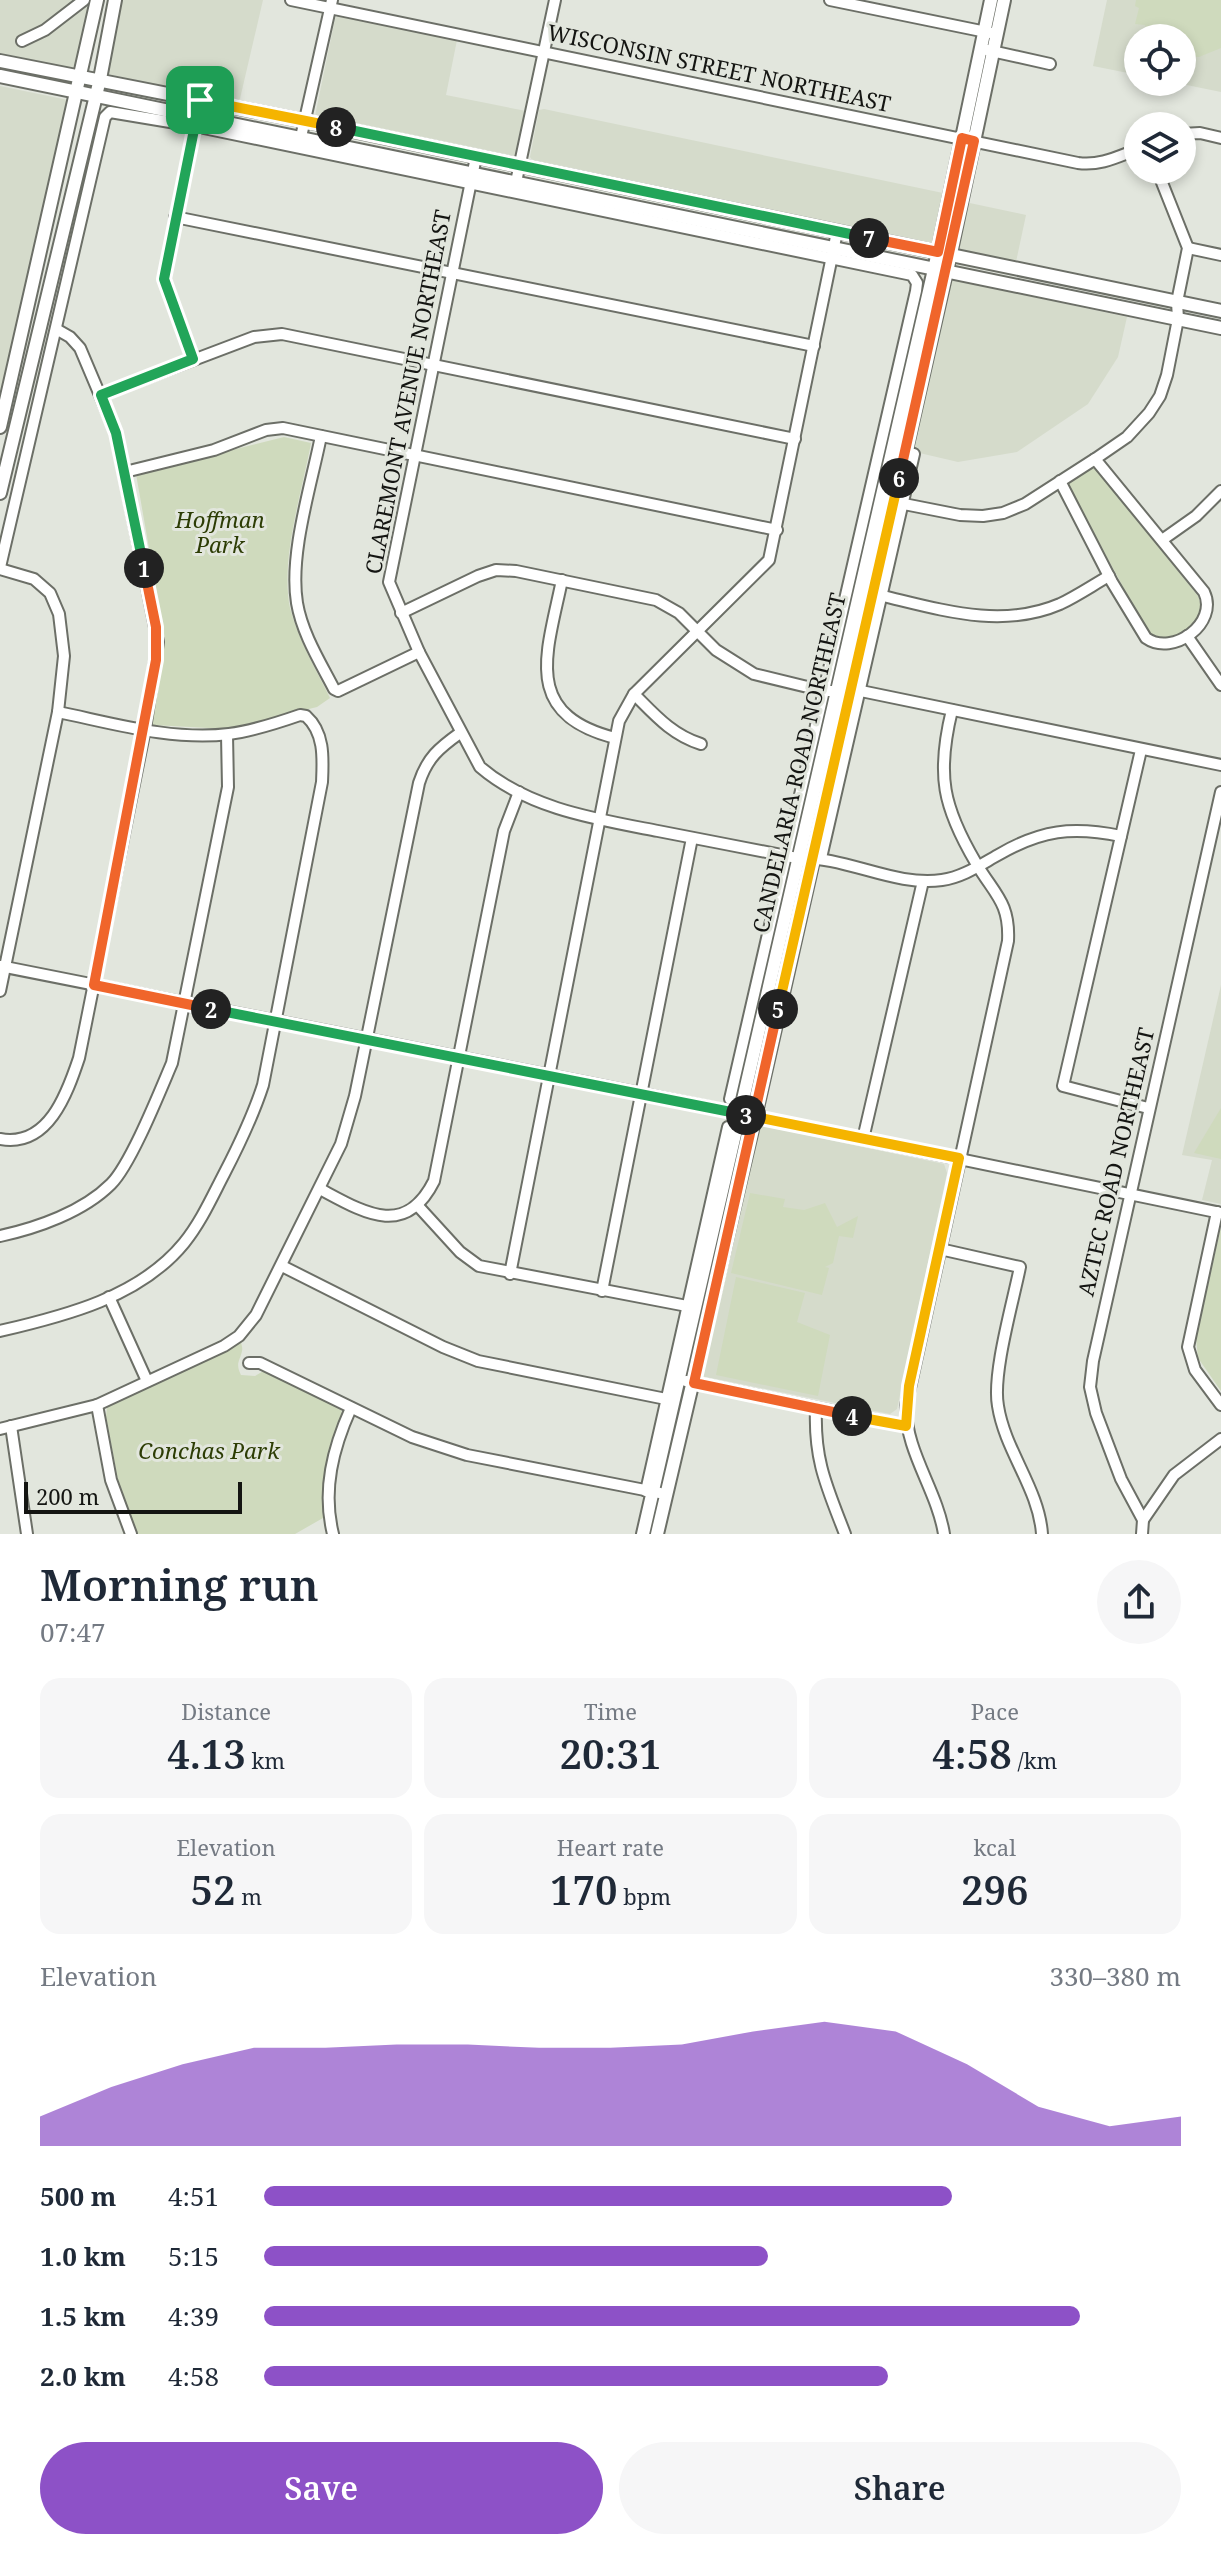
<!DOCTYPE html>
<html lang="en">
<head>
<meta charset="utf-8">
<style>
  :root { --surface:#fff; --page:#f6f6f7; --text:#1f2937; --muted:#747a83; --accent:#8d51c7 }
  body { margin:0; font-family:"Noto Serif",serif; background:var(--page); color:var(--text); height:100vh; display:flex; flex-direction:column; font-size:30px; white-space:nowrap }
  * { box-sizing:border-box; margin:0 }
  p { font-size:26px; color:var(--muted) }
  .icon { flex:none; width:44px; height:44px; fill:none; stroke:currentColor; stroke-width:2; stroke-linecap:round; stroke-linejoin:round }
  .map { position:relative; height:1534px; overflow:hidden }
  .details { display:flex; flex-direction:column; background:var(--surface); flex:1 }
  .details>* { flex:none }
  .controls { position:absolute; left:1124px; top:24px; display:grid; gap:16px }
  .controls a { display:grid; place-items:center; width:72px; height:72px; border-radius:50%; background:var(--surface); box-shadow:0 4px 12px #0003; font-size:40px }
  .scale { position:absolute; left:24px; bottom:20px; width:218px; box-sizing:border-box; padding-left:8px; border:4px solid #141512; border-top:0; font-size:22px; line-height:28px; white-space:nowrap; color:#141512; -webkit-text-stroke:6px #e2e6dd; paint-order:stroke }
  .pin { position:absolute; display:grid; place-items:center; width:68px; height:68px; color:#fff; margin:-34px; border-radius:16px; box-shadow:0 4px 12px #0006 }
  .km { position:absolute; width:40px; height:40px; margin:-20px; border-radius:50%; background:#222; color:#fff; font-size:22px; line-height:40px; text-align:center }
  .round { display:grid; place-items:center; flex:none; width:84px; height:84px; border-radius:42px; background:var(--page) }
  .headline { display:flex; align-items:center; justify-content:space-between; height:136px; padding:0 40px }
  h1 { font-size:44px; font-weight:600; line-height:60px }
  .figures { display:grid; grid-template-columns:repeat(3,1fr); gap:12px; height:136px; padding:8px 40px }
  .figures div { display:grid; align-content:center; border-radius:20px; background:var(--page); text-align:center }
  .figures b { font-size:40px; font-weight:600 }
  .figures small { font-size:22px; font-weight:400 }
  .figures p { font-size:22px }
  .chart { height:224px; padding:16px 40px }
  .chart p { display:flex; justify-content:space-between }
  .chart svg { width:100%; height:144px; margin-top:8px; fill:var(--accent); opacity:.7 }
  .action { display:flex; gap:16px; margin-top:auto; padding:16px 40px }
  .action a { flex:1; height:92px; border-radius:48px; background:var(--accent); color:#fff; font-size:32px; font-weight:600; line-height:92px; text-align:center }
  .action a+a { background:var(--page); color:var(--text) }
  ul { padding:0 40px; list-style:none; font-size:26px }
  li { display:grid; grid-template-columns:128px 96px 1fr; align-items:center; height:60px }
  li i { height:20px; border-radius:10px; background:var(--accent) }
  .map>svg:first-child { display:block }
</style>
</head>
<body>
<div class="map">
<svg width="1221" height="1534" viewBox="0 0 1221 1534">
  <rect width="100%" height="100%" fill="#e2e6dd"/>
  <!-- built -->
  <g fill="#d5dbcb">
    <path d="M0,0H92L77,64L71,68L0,53Z"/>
    <path d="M122,0H263L239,103L108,74Z"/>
    <path d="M1107,0H1221V92L1172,82H1182V38H1138V75L1093,66Z"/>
    <path d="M338,15L457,40L446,95L526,111L515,159L320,119L315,116L335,19Z"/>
    <path d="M0,86L68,100L0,396Z"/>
    <path d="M544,109L943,193L935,241L931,245L534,163L530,157L539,110Z"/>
    <path d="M965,202L1026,215L1016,262L958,249L956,245Z"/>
    <path d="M954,280L1127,317L1118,357L1088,404L1017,452L958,462L911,451L950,283Z"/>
    <path d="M1221,985V1204L1202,1200L1212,1160L1182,1155Z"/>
    <path d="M758,1125L944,1164L947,1173L897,1409L890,1414L701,1376Z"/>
  </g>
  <!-- green -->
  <g fill="#cfdabd">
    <path d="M1136,0H1221V48L1199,57L1182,56V38H1152L1145,25L1135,24L1139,8L1135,6Z"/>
    <path d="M284,437L311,443C302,492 280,560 290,608C298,639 316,669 330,698L317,707L228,729L152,725L165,639L136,474Z"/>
    <path d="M1093,466L1198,596C1200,602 1203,610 1200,616C1191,634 1164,644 1148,633L1069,487L1068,483Z"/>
    <path d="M1221,1108V1159L1194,1153Z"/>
    <path d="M750,1193L785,1199L783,1207L804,1210L825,1203L837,1227L858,1216L853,1238L839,1236L833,1263L825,1267L829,1268L822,1295L731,1273Z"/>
    <path d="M1221,1227V1391L1198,1358L1196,1338Z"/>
    <path d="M736,1277L805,1293L797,1322L830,1335L818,1396L716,1375Z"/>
    <path d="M241,1341C241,1344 243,1348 242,1351C240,1361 235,1363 241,1375L255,1376L265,1370L339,1405C347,1418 337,1428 333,1441C325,1466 322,1492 323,1518L295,1534H137L118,1480L106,1417L107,1407L219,1354Z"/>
  </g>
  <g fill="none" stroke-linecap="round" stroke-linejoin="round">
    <!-- minor casing -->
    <g stroke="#6c6f67" stroke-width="14">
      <g id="minor">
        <path d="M291,0L1078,163C1100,166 1117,157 1138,149"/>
        <path d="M830,0L991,33"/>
        <path d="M22,41L45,30L84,0"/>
        <path d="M987,50L1050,64"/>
        <path d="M1182,134L1200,133L1221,138"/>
        <path d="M301,137L332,0"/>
        <path d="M476,157L389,582L419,652L480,767C529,809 596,819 658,831C704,840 751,849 797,858C846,856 894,887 942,880C963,877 980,865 998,855C1041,830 1072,826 1121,836"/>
        <path d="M516,182L555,0"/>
        <path d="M175,217L814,346"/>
        <path d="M1188,248L1221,255"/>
        <path d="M193,359L164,279L200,100"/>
        <path d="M101,395L254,337L282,334L795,439"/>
        <path d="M321,436C311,486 289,554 297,603C302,633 320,662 334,689L338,691L419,652"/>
        <path d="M125,472L214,450L266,430L283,428L777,530"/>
        <path d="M1060,481L1112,582L1146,638C1173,657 1219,623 1204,592L1095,459"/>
        <path d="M904,504L960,515L983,516L1003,513L1025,504L1095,459L1127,437L1149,413L1160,396L1167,375L1178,319L1177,302L1188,248L1157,170"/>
        <path d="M1162,540L1196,516L1221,491"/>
        <path d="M0,567L105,117L110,112L194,126L912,275L917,283L916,291L730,1099"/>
        <path d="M0,569L34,579L50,593L59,614L64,656L58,712L0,991"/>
        <path d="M562,580C547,653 521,714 615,738"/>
        <path d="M883,596C942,610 1002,629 1060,604C1077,596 1093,585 1109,576"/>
        <path d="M401,613L478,576L496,570L516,571L656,600L679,613L716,650L754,674L824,691H861L1221,765"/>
        <path d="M1187,636L1221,685"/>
        <path d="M634,694C655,715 672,735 701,744"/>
        <path d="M1141,750L1063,1086L1148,1108"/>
        <path d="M821,858L914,454L900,450"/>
        <path d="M0,966L640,1093L1221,1213"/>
        <path d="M0,1139C48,1148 67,1094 79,1058L145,729L158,642L116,433L80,348L70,337L56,329"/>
        <path d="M863,1139L923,881"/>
        <path d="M320,1189C363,1212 405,1239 434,1181L504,831L519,792"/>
        <path d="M418,1206L460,1252L479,1266L687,1306"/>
        <path d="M1217,1212L1188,1347L1195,1370L1221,1405"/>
        <path d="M0,1236C37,1228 83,1212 111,1184C131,1164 160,1091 172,1063L228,787L227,735"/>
        <path d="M940,1249L1020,1267C1013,1302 992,1374 998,1406C1005,1451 1039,1489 1042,1534"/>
        <path d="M282,1266L443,1347L478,1361L666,1399"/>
        <path d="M510,1274L619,721L634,694L769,560L837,232"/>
        <path d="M602,1291L692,838"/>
        <path d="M109,1297L147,1381"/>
        <path d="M0,1331C65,1316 140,1297 184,1243C201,1222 212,1197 224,1174C239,1145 253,1116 263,1085L322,782C323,759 325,733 306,716L300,715C277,723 253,731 229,734C172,741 112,723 58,712"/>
        <path d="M249,1363H260L412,1437L467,1455L660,1493"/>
        <path d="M686,1381L906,1426"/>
        <path d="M97,1405L111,1480L131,1534"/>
        <path d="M816,1409C814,1461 827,1487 845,1534"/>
        <path d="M11,1426L27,1534"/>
        <path d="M0,1429L97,1405L224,1346L239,1336L256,1315L341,1144L355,1096L419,783C427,758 439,748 460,733"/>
        <path d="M646,1491L728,1127"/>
        <path d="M1143,1520L1174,1475L1221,1439"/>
        <path d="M333,1534C322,1490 333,1448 351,1408"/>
        <path d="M944,1534C937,1490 905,1451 906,1406L1008,941C1010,902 994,894 976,863C943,807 936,775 952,710"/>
        <path d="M1142,1534L1143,1520L1121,1479L1096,1413L1090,1387L1093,1361L1221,792"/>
      </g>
    </g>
    <!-- major casing -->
    <g stroke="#6c6f67" stroke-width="16">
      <g id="major">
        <path d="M0,61L305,121L1221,311"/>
        <path d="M0,76L1221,328"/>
        <path d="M0,427L97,0"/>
        <path d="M0,493L100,79L115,0"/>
        <path d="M643,1534L938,252L991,0"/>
        <path d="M657,1534L755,1117L950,255L1004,0"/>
      </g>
    </g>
    <!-- minor -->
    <use href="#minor" stroke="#fff" stroke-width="10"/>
    <!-- major -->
    <use href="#major" stroke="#fff" stroke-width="12"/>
  </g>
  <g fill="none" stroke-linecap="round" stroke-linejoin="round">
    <!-- split-1 casing -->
    <g stroke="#fff" stroke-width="16">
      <path id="split-1" d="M144,568L116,433L101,395L193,359L164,279L200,100"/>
    </g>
    <!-- split-2 casing -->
    <g stroke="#fff" stroke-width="16">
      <path id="split-2" d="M144,568L156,627V660L94,985L211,1009"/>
    </g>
    <!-- split-3 casing -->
    <g stroke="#fff" stroke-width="16">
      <path id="split-3" d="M211,1009L746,1115"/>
    </g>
    <!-- split-4 casing -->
    <g stroke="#fff" stroke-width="16">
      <path id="split-4" d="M746,1115L959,1158L909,1386L906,1426L852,1416"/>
    </g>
    <!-- split-5 casing -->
    <g stroke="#fff" stroke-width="16">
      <path id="split-5" d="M778,1009L694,1383L852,1416"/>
    </g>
    <!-- split-6 casing -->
    <g stroke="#fff" stroke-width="16">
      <path id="split-6" d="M778,1009L899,478"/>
    </g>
    <!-- split-7 casing -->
    <g stroke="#fff" stroke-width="16">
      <path id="split-7" d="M869,238L938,252L962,138L974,141L899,478"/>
    </g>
    <!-- split-8 casing -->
    <g stroke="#fff" stroke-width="16">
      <path id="split-8" d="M336,127L869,238"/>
    </g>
    <!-- split-9 casing -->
    <g stroke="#fff" stroke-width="16">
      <path id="split-9" d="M200,100L336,127"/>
    </g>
    <!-- split-1 -->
    <use href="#split-1" stroke="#22a559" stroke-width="10"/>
    <!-- split-2 -->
    <use href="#split-2" stroke="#f0652b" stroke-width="10"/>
    <!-- split-3 -->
    <use href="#split-3" stroke="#22a559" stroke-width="10"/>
    <!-- split-4 -->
    <use href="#split-4" stroke="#f5b400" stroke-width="10"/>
    <!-- split-5 -->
    <use href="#split-5" stroke="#f0652b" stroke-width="10"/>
    <!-- split-6 -->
    <use href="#split-6" stroke="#f5b400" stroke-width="10"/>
    <!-- split-7 -->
    <use href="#split-7" stroke="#f0652b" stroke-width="10"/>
    <!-- split-8 -->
    <use href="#split-8" stroke="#22a559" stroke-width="10"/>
    <!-- split-9 -->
    <use href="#split-9" stroke="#f5b400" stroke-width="10"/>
  </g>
  <g text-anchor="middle" stroke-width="6" stroke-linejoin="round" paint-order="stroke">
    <!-- street labels -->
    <g font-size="22" fill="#141512" stroke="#e2e6dd">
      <text transform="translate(719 68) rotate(12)" y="8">WISCONSIN STREET NORTHEAST</text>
      <text transform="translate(408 392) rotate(-79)" y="8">CLAREMONT AVENUE NORTHEAST</text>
      <text transform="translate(799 763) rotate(-77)" y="8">CANDELARIA ROAD NORTHEAST</text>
      <text transform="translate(1116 1162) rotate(-77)" y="8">AZTEC ROAD NORTHEAST</text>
    </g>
    <!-- park labels -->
    <g font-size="22" font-style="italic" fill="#2d3d05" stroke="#e2e6dd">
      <text x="220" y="528">Hoffman<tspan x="220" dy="25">Park</tspan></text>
      <text x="209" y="1459">Conchas Park</text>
    </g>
  </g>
</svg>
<div class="controls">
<a><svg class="icon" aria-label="locate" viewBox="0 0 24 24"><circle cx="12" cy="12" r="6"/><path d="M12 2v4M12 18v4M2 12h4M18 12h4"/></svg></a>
<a><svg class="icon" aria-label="layers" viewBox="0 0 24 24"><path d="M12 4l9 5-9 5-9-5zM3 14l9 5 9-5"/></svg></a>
</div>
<div class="scale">200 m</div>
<div class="pin" style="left:200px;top:100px;background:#1e9e55"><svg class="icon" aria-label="arrive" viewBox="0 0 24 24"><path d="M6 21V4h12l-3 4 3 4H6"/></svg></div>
<b class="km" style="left:144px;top:568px">1</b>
<b class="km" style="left:211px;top:1009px">2</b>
<b class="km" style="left:746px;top:1115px">3</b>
<b class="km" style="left:852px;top:1416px">4</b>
<b class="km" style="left:778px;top:1009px">5</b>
<b class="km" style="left:899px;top:478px">6</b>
<b class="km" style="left:869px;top:238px">7</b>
<b class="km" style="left:336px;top:127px">8</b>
</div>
<section class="details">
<div class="headline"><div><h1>Morning run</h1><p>07:47</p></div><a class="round"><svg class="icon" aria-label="share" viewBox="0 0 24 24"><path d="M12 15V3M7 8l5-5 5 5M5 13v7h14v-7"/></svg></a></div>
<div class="figures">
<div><p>Distance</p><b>4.13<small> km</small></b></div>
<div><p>Time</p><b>20:31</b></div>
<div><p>Pace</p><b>4:58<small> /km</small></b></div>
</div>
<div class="figures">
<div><p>Elevation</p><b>52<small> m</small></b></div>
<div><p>Heart rate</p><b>170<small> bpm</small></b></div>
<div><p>kcal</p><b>296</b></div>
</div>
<div class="chart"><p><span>Elevation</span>330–380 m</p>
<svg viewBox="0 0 160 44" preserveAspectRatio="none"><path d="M0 44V35L10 26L20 19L30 14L40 14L50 13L60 13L70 14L80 14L90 13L100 9L110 6L120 9L130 19L140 32L150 38L160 35V44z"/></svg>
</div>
<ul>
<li><b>500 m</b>4:51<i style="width:75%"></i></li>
<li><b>1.0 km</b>5:15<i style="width:55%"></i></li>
<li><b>1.5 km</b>4:39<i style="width:89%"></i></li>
<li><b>2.0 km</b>4:58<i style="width:68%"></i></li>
</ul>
<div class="action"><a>Save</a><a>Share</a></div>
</section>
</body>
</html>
